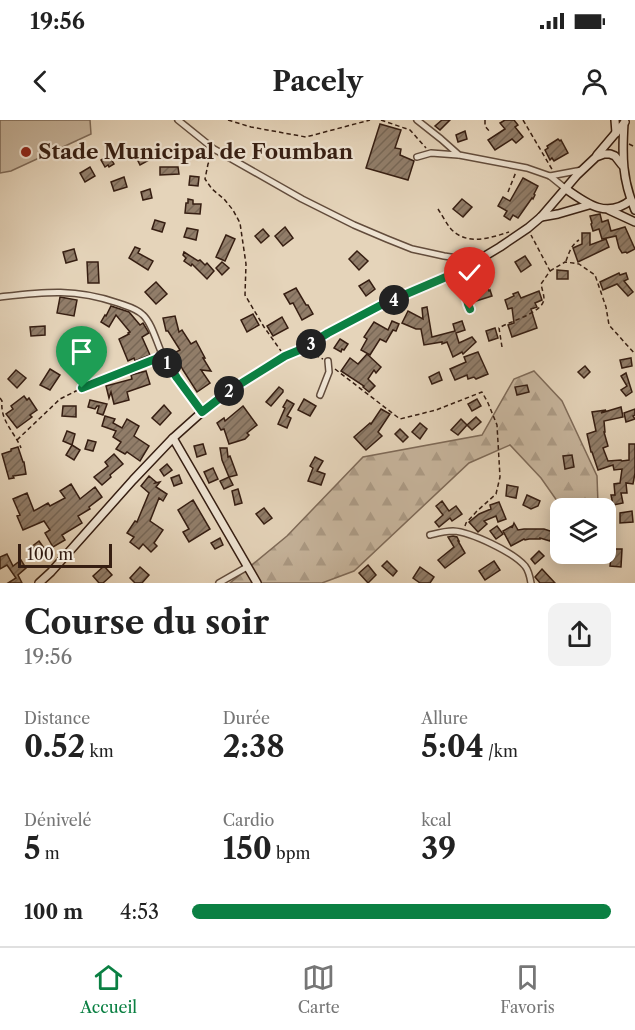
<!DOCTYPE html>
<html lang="fr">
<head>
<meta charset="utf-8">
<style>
  :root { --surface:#fff; --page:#f2f2f2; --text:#222; --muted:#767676; --line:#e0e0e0; --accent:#0b8043 }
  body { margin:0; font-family:"Libre Caslon Text",serif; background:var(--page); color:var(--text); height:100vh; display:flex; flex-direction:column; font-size:22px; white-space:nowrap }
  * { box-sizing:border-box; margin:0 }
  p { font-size:20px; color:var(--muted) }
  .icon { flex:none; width:33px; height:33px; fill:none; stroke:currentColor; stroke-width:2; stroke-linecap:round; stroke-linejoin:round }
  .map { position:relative; height:463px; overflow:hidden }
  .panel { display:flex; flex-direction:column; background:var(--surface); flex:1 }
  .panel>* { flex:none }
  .buttons { position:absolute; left:550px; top:378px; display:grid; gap:12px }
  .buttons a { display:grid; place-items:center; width:66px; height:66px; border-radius:12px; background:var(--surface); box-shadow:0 3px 15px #0003; font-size:30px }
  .scale { position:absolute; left:18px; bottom:15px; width:94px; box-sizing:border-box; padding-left:6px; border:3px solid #361e12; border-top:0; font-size:16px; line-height:21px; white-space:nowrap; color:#361e12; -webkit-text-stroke:4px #eee3d2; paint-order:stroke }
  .pin { position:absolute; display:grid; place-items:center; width:51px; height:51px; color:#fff; margin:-62px -26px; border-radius:50% 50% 50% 0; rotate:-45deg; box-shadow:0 0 6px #0007 }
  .pin .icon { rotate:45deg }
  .km { position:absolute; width:30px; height:30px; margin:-15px; border-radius:50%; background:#222; color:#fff; font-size:16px; line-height:30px; text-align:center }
  .round { display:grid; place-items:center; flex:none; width:63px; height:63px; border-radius:12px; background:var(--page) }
  .summary { display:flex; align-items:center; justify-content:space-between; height:102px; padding:0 24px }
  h1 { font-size:33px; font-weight:700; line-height:45px }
  .stats { display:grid; grid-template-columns:repeat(3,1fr); gap:9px; height:102px; padding:6px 24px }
  .stats div { display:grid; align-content:center }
  .stats b { font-size:30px; font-weight:700 }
  .stats small { font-size:16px; font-weight:400 }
  .stats p { font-size:16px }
  ul { padding:0 24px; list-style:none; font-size:20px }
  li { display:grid; grid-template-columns:96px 72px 1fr; align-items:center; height:45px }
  li i { height:15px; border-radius:8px; background:var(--accent) }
  .status { display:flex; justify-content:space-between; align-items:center; height:42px; padding:0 30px; background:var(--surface); direction:ltr }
  .status svg { height:16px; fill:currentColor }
  header { display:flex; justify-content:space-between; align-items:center; height:78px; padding:0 24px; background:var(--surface); font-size:27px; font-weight:700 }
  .dock { display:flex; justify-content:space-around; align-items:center; height:84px; border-top:2px solid var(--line); background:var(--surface); font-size:16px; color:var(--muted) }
  .dock a { display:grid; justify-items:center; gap:3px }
  .dock .current { color:var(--accent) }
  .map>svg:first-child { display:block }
</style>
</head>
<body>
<div class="status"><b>19:56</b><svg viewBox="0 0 49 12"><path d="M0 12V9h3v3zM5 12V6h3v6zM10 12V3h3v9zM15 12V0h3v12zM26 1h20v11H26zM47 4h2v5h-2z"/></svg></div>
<header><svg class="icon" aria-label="back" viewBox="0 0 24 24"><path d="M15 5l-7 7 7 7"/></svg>Pacely<svg class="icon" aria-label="person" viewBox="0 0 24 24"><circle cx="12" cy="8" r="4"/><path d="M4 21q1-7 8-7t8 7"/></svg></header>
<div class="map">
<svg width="635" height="463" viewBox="0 0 635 463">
  <defs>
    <pattern id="forest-firs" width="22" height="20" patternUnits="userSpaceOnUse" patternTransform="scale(1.5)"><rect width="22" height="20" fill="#c7b59d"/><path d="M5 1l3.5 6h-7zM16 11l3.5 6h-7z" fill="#ac9b86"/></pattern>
    <pattern id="building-hatch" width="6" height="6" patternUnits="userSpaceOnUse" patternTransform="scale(1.5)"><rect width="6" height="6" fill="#917d69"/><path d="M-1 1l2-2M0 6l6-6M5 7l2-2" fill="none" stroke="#765"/></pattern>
  </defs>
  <rect width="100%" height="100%" fill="#e5d4ba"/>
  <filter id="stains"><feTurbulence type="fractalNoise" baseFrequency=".00333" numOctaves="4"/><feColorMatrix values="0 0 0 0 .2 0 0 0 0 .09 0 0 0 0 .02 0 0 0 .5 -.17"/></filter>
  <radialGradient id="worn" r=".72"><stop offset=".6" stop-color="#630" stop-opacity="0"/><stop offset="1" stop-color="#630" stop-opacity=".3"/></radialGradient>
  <!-- forest -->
  <path fill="url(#forest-firs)" stroke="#7e6a58" stroke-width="1.5" d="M534,251L562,281L597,356L598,384L596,388H562L541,358L510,325L469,343L354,451L322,463H230L287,416L363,337L482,315L514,259Z"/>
  <!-- pitch -->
  <path fill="#c7b59d" stroke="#7e6a58" stroke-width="1.5" d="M0,0H90L91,14L11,51L0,53Z"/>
  <!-- building -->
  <g fill="url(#building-hatch)" stroke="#361e12" stroke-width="1.5">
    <path d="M442,0H450L440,10L435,6Z"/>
    <path d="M505,0H514L518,5L515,7L523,17L516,23L512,19L495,30L488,20L505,9L500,3Z"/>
    <path d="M380,4L401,10L395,28L401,29L400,35L414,41L408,60L366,48Z"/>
    <path d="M465,11L467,19L458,22L456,15Z"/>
    <path d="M558,19L560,21L561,20L568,33L554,41L552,38L550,40L545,30L548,28L547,26Z"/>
    <path d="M146,29L151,39L140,45L135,35Z"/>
    <path d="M109,35L114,44L109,47L108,45L105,47L101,40Z"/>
    <path d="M90,47L95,56L85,62L80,53Z"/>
    <path d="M160,47H178L179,54L160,55Z"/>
    <path d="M190,56L199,57L198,66L189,65Z"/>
    <path d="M124,57L127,67L114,71L111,62Z"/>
    <path d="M523,58L538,66L534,74L535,75L533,79L532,78L518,98L513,95L510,100L504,96L507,91L498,86L503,77L510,81Z"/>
    <path d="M150,69L152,78L143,80L141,72Z"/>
    <path d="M188,79L193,80V84H201L200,94L185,93L186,83H188Z"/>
    <path d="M462,79L472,87L463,97L453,89Z"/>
    <path d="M600,94L602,102L608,100L611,111L625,107L635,129L627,133L626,132L622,133L619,128L616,116L602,119L599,109L593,111L591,104L592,103L590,96Z"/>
    <path d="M155,100L165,103L162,112L152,109Z"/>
    <path d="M285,107L293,118L283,126L275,116Z"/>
    <path d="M187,108L198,110L196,120L184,117Z"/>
    <path d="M263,109L269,116L261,123L255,116Z"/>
    <path d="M582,113H590V125L606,119L609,127L578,142L573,128L582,124Z"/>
    <path d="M226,115L235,119L225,141L216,137Z"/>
    <path d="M135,127L140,129L138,133L153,141L148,150L129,138Z"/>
    <path d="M74,129L77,140L66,143L63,132Z"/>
    <path d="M357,131L368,141L359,150L349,139Z"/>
    <path d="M184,132L198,141L200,140L205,145L207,143L214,151L207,159L192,144L191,146L184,141L186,138L183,135Z"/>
    <path d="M525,136L531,145L521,152L515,142Z"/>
    <path d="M87,142H98L99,163H88Z"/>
    <path d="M222,142L229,148L222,155L216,148Z"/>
    <path d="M557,150L568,151V159H557Z"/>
    <path d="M619,153L620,155L626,153L628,159L624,161L633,172L628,176L617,164L603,170L600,162Z"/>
    <path d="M369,160L375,169L366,176L359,166Z"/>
    <path d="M156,162L167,174L156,184L145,172Z"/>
    <path d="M487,166L489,171L490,170L492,176L473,182L470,171Z"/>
    <path d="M296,168L306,185H308L313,194L302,200L293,183L290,184L284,174Z"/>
    <path d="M539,171L542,180L535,183L537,187L531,189L537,208L512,217L508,205L514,203L512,188L508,189L505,180L514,176L513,174L518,172L521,178Z"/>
    <path d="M60,177L77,180L74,196L57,193Z"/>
    <path d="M111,186L129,192L140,205L143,203L149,213L142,217L150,235L135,241L134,238L128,241L119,219L129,214L128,213L130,212L116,195L109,207L101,202L105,195L106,196Z"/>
    <path d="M427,187L432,217L455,211L453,204L462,201L465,210L456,213L459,223L472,217L476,222L463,234L462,232L453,237L447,222L442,224V222L424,225L421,209H416L402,203L408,191L423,199L422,188Z"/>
    <path d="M253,194L259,205L247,212L241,200Z"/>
    <path d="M175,196L179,212L182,210L191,224L196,221L205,238H203L211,251L201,250L210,263L197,272L183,250L174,233L180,230L168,211H166L163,198Z"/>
    <path d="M282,197L288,208L273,216L267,206Z"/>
    <path d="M392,201L399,204L396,211L393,210L386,222L380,219L370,235L361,230L367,219L364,217L374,202L388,210Z"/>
    <path d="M45,206V215L31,216L30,207Z"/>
    <path d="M495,208L498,218L489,221L486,211Z"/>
    <path d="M340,219L348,224L344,230L342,229L341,232L334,228Z"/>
    <path d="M98,224L106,232L99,238L92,231Z"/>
    <path d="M478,232L488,254L476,259L474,257L468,259L467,255L455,260L450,249L466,242L464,237Z"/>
    <path d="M367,234L381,247L376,253L374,250L368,259L375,266L369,272L363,267L364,266L341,251L350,238L358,244Z"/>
    <path d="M631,238L632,246L622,248L620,240Z"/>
    <path d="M80,240L88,248L79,257L71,249Z"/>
    <path d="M585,246L590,252L584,258L578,252Z"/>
    <path d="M50,249L60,255L50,270L40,265Z"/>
    <path d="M16,250L26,258L17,268L8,259Z"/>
    <path d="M146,251L150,264L127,272L129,280L114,284L111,272L109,278L106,266L132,259L131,255Z"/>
    <path d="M439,252L442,260L432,264L429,257Z"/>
    <path d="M626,253L632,272L626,276L621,270L627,266L621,256Z"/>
    <path d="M527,265L529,272L517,275L515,267Z"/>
    <path d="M279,267L283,270V272L271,286L266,282Z"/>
    <path d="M24,276L27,280L29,278L37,290L30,295L32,297L17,308L6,294L13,289L11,286Z"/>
    <path d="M304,279L316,286L310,296L298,290Z"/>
    <path d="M477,279L481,286L472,291L468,284Z"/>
    <path d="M90,280L107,284L103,295L97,293L99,286H97L95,289L88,287Z"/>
    <path d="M287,280L294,284L287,296L291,298L287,308L278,304L285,288L283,287Z"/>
    <path d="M164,285L171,293L160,305L152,298Z"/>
    <path d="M63,286H76V297L62,296Z"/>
    <path d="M243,286L257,305L247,313L249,315L245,319L229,324L224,309L221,310L217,303L224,298L225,301Z"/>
    <path d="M621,287L623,297L604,301L605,312H604L608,326L603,328L608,341L621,340L622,341L629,340V324H635V353L633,364L626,363L627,373H621L623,383L613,385L611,375H615L614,364L620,363L622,349L614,350L613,345L598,350L592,332H591L587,314L596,311L592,292L606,290L601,293Z"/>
    <path d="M381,289L390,294L378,312L382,316L366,330L354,317L370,303L371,304Z"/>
    <path d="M635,289V295L633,296L635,299L626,302L624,293Z"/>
    <path d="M105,296L115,299L113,303L122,308L127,299L139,306L134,316L149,326L140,341L127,332L125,334L116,329L121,322L113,317L116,311L102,306Z"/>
    <path d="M476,297L481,302L472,310L467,305Z"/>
    <path d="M461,299L467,305L458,315L451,310Z"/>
    <path d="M420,303L427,309L420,319L412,312Z"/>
    <path d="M400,309L408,317L403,322L395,314Z"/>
    <path d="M67,311L75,314L72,325L63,321Z"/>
    <path d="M88,320L96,322L93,331L85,329Z"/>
    <path d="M203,324L206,334L197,337L194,326Z"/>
    <path d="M72,325L80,330L74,340L66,335Z"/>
    <path d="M18,327L23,342H24L26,354L13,356L14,358L9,359L2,334L11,331V329Z"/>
    <path d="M220,328H227L228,337L230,336L237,355L229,357L222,340Z"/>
    <path d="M114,334L123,344L110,355L111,357L102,365L94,357L108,346L105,342Z"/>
    <path d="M572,335L574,347L565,349L563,336Z"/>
    <path d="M315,337L323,341L317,351L325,354L321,365L308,361L313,348L310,346Z"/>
    <path d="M167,344L172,350L164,356L160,350Z"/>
    <path d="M213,348L218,359L209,363L204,352Z"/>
    <path d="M179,355L182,363L174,366L171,358Z"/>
    <path d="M149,356L156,362L155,363L160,362L156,367L167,374L163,381L159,378L150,401L163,410L154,423L157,426L151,432L143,424L139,429L130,422L134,417L127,413L135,401L137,402L149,373L141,366Z"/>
    <path d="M229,357L233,365L224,369L220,361Z"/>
    <path d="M71,364L80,379L95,367L102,377L89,387L90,389L78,396L82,403L62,415L65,420L53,427L45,413L50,410L44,401L23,410L17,396L20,395L13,379L27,373L34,391L48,383L50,386L65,378L60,371Z"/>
    <path d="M507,365L518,367L516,378L506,376Z"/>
    <path d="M238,369L242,383L235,385L232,371Z"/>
    <path d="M527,375L540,381L538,386L531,389L523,385Z"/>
    <path d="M193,380L210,409L189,422L183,412L189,409L178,390Z"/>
    <path d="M442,381L449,391L456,386L462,394L452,401L450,398L439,407L435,402L443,395L436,386Z"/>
    <path d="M499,382L506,399L498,402L496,396L484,401L487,404L478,412L469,402L479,394L491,389L490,385Z"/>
    <path d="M264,388L272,398L264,404L256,394Z"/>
    <path d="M632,391L633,402L620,403V393Z"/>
    <path d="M514,403L518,410L524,409H544L553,412L550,421L540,418V419H529L525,420L524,419L511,426L503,411L512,406V408Z"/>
    <path d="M497,406L503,414L496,419L490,411Z"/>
    <path d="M453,416L457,417L459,421H458L465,433L445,448L438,440L454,427L448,417Z"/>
    <path d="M220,418L223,425L215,429L211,423Z"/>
    <path d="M39,421L46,431L38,438L30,428Z"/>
    <path d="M612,429H622L621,447L610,446Z"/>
    <path d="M539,431L544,436L535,444L531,439Z"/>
    <path d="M7,434L13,446L21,440L26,448L18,455L22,463H8L16,458L7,445L0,449V437Z"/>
    <path d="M387,441L397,451L393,456L382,446Z"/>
    <path d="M494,441L500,450L485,460L479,451Z"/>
    <path d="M368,445L376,455L368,463L359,453Z"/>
    <path d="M104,446L112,455L103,463H99L93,456Z"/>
    <path d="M140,447L149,455L142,463H135L130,458Z"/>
    <path d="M420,447L434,457L430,463H420L413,458Z"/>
    <path d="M542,449L555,463H540L535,457Z"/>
  </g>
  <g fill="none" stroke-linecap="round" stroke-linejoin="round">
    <!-- street casing -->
    <g stroke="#624c3c" stroke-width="8">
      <g id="street">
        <path d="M178,0L214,29L302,79L354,105L387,119L412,129L444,136L477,141"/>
        <path d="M417,0L441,19L459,35L527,48L550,56L566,69"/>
        <path d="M417,37L431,33L458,35"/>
        <path d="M550,56L582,50"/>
        <path d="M0,177C44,172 74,168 118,183C126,186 136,188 143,195C152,203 157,224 163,236C173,256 188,274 202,292"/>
        <path d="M320,275L329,252L328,241"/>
        <path d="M430,415C438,413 445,411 453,411C471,412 513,432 525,446C529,451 530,457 531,463"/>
        <path d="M219,463L247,447"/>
      </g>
    </g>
    <!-- secondary casing -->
    <g stroke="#361e12" stroke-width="10">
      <g id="secondary">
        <path d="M615,0L616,13"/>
        <path d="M624,3C622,36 622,59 635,90"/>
        <path d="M597,35L625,2"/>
        <path d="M566,69C587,84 607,99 631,80"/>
        <path d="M609,90L635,102"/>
        <path d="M541,97L558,94L589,85"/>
        <path d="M173,318L257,463"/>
        <path d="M39,463L51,452L133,360L173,318L202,292L229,271L285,236L302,229L328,213L383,184L460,151L500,127L528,108L541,97L577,55L596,37L604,34H610L615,36L622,45"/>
      </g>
    </g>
    <!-- path -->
    <g stroke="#361e12" stroke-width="1.5" stroke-dasharray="4.5 3" stroke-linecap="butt">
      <path d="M228,0L251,7L306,17L370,0"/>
      <path d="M381,0L410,10L426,28"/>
      <path d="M485,0V6L490,12"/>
      <path d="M523,0L553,51"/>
      <path d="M629,24L635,27"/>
      <path d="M212,36L208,44L205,59L212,69L224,79L233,90L240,103L246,144L245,175L264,207L281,231"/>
      <path d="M508,72L516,52"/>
      <path d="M438,89C442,95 446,103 451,109C467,126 490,118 509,112"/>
      <path d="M566,141C569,133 571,125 579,120"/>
      <path d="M550,151L565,142L573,143L579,144L595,155L606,187L609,205L635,234"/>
      <path d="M461,158L468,184L470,189"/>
      <path d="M502,227L499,208C510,201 543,193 544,179C544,175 542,169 541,164L550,151L531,115"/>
      <path d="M308,232L323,239"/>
      <path d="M335,249L400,299L436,290L482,272L488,283L497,305L500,357L496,374L477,391L466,403L465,406"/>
      <path d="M0,278L2,281C0,301 14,311 21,328"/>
      <path d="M17,320L60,279L82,268L156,239"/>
    </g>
    <!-- street -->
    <use href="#street" stroke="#eee3d2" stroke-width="5"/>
    <!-- secondary -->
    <use href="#secondary" stroke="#eee3d2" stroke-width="7"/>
  </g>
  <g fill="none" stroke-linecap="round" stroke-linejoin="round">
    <!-- route casing -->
    <g stroke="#fff" stroke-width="12">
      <path id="route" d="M82,268L163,236L177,258L202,292L229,271L285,236L302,229L328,213L383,184L460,151L468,184L470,189"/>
    </g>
    <!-- route -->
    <use href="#route" stroke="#0b8043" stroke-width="8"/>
  </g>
  <!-- markers -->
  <circle fill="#8f2418" stroke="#eee3d2" stroke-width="2" cx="26" cy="32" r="6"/>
  <g text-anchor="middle" stroke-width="4.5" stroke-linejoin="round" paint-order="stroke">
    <!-- poi labels -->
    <g font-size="21" font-weight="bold" fill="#361e12" stroke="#eee3d2" text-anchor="start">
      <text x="38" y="39">Stade Municipal de Foumban</text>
    </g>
  </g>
  <rect width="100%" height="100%" filter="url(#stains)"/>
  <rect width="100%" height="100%" fill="url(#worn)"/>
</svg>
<div class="buttons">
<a><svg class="icon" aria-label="layers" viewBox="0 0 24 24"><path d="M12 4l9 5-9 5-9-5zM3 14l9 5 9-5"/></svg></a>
</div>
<div class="scale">100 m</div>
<div class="pin" style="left:82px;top:268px;background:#1e9e55"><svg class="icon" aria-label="arrive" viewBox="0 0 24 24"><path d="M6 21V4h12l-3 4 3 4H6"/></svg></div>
<div class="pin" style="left:470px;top:189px;background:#d93025"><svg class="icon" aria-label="check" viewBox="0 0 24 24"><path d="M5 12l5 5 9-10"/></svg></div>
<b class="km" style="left:167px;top:243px">1</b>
<b class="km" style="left:229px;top:271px">2</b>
<b class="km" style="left:311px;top:224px">3</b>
<b class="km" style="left:394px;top:180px">4</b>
</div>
<section class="panel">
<div class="summary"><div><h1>Course du soir</h1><p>19:56</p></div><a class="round"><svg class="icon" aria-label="share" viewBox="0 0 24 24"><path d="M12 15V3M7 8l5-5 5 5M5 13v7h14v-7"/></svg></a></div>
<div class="stats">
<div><p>Distance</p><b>0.52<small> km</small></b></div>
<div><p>Durée</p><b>2:38</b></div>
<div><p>Allure</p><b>5:04<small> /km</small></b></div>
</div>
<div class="stats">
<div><p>Dénivelé</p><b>5<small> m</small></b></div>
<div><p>Cardio</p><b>150<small> bpm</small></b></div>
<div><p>kcal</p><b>39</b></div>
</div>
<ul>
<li><b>100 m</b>4:53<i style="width:100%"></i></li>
</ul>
</section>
<nav class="dock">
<a class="current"><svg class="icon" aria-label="home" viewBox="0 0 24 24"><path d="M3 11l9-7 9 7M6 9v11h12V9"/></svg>Accueil</a>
<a><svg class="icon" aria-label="map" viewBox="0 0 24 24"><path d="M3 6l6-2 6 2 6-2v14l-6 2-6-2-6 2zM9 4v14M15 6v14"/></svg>Carte</a>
<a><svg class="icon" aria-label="saved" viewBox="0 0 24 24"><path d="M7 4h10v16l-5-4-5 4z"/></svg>Favoris</a>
</nav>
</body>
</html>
